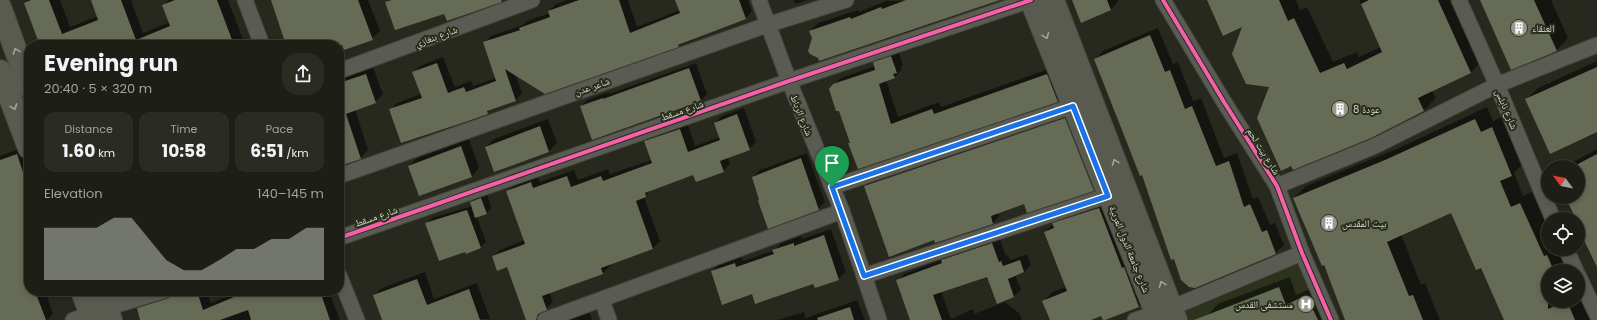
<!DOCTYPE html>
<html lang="en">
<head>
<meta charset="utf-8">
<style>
  :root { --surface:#1d1f17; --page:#2a2c24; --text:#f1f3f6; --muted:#a0a2a1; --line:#3b3d36; --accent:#989b90 }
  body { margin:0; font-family:Poppins,"Noto Naskh Arabic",sans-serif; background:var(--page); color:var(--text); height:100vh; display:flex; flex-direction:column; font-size:15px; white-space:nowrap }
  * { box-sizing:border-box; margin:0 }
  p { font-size:13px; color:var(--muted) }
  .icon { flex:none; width:22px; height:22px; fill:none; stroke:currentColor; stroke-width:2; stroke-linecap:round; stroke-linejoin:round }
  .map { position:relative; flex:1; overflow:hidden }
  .details { position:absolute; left:24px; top:40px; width:320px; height:256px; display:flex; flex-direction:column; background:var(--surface); border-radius:16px; box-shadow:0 2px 6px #0003,0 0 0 1px var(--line) }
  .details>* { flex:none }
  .needle { width:26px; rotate:302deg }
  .controls { position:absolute; left:1541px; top:160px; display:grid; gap:8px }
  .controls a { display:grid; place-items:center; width:44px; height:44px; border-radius:50%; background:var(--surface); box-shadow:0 2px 6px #0003,0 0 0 1px var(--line); font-size:20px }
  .pin { position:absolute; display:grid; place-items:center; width:34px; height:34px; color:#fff; margin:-41px -17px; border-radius:50% 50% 50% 0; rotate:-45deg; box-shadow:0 0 4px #0007 }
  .pin .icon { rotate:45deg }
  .round { display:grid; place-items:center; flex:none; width:42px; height:42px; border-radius:16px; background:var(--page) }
  .headline { display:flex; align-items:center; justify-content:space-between; height:68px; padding:0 20px }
  h1 { font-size:22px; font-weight:700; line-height:30px }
  .figures { display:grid; grid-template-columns:repeat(3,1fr); gap:6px; height:68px; padding:4px 20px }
  .figures div { display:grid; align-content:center; border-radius:10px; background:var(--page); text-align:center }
  .figures b { font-size:17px; font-weight:700 }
  .figures small { font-size:11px; font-weight:400 }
  .figures p { font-size:11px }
  .chart { height:112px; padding:8px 20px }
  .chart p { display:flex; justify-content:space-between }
  .chart svg { width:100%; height:72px; margin-top:4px; fill:var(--accent); opacity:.7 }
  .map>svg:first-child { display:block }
</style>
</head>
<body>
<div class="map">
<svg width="1597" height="320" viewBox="0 0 1597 320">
  <rect width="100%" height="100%" fill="#27291f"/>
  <!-- built -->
  <path fill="#2c321c" d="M1300,263L1324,320H1189L1185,311Z"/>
  <!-- shadow -->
  <g fill="#0007">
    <path d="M28,0H60L70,27L98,16L92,0H131L143,33L170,22L164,5L169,0H228L245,45H41L25,3Z"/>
    <path d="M275,0H368L380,31L372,39L339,51V45H286L273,2Z"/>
    <path d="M567,0H628L637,27L680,10L676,0H748L752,11L746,18L678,46L545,93L516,75L522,93L516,100L491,108L487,113L390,110L397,103L421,94L413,73L420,66L443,57L455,87L471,81L473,86L496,78L484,43L491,36L523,25L527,21L550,13L549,11L556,4Z"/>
    <path d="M794,0H807L795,4Z"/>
    <path d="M889,0V1L995,0L813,38L810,31L818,23L858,10L859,12Z"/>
    <path d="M1073,0H1118V2L1110,10Z"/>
    <path d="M1208,0H1296L1300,10L1307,7L1333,62L1357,52L1359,57L1381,47L1359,0H1456L1483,60L1471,72L1432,91L1436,98L1424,110L1270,86L1244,26Z"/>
    <path d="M1482,0H1551L1568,38L1556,51Z"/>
    <path d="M1158,28L1173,64L1178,62L1193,101L1201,98L1224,158L1237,153L1253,199L1258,197L1270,225L1275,223L1284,245L1275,253L1143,174L1095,60L1103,51Z"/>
    <path d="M898,50L903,65L901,68V70L894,78L886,80L898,117L939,102L941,107L1054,67L1064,94L1057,101L849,144L851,142L833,85L841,78L875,66L874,63L881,56Z"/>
    <path d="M1597,61V131L1526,100L1538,88Z"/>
    <path d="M696,63L707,94L701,100L581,106L587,100L609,92V94Z"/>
    <path d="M373,67L383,94L375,102L355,109L368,150L360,158L339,165V78Z"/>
    <path d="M1487,107L1493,121L1504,116L1524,163L1514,173L1523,196L1532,192L1548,228V249H1561L1571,271H1548V301H1578V288L1592,320H1505L1481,266L1451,211L1401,234L1421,285L1425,283L1440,320H1347L1294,198L1306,186L1399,148Z"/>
    <path d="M744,108L756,142L749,149L728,157L730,164L723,171L694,174L652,189L644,197L660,241L653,248L609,264L610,266L603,273L549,292L553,302L543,311L546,320H528L508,266L493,256L500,250L524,240L507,192L514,185L538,176L540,182L574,170L578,180L608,169L610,174L652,160L645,141L652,134L687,122L695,146L720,137L715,123L722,116Z"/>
    <path d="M1072,112L1100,183L1093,190L1025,203L998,212L999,216L993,223L935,238L865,186L872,179Z"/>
    <path d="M548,119L557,143L549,151L494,171L486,147L494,139Z"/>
    <path d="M469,139L479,168L472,176L409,166L417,158Z"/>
    <path d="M24,147L29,161V291H45L53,314L47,320H0V156Z"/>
    <path d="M1597,149V266L1578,225V219H1575L1565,197H1578V167H1564Z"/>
    <path d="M807,153L825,202L818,209L753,177L760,170Z"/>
    <path d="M487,193L491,208L486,214L477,217L486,242L480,247L427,223L432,218L472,206L471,202L476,197Z"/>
    <path d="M1108,200L1148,297L1139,306L1104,320L1102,315L1088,320H1051L1044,301L1052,292L1066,287L1045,232L1062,215Z"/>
    <path d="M831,229L846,272L838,279L753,293L712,272L719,264L742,257L743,261L775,250L781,243L801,236L802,239Z"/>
    <path d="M999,237L1006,256L1008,255L1010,260L1027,254L1031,265L1024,272L1015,275L1021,290L1014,296L988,276L941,291L951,319L973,309L974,314L1005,302L1019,313L1022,320H911L897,281L904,274L943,259L949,253Z"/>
    <path d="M425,272L434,299L477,283L490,319L382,320L374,295L382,288Z"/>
    <path d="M1290,277L1296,295L1317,286L1333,320H1203L1218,304Z"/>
    <path d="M173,291H206L211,303L233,294V291H329L340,320H142L138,309L145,301L173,293Z"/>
    <path d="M857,300L865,320H777L804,312L806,318Z"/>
    <path d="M589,310L592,320H561Z"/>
  </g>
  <!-- building -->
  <g fill="#666b55">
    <path d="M31,0H49L62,34L98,20L91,0H121L136,40L170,26L162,5L175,0H217L234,45H36L39,43L24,3Z"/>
    <path d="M271,0H358L373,40L344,50L342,45H286Z"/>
    <path d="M392,0H501L502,2L447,21L444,14L395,30L385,2Z"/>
    <path d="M579,0H619L630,33L680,13L675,0H739L746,19L678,45L679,47L545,94L505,69L516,101L487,111L488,114L465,122L401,143L389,109L422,98L412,72L437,63L448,93L464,87L466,92L496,81L483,42L520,30L519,28L550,17L548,11Z"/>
    <path d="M906,0H1000L819,61L818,58L810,54L808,51L812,38L809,31L850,17L851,19L881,7L882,9Z"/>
    <path d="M1072,0H1107L1111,10L1081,23Z"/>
    <path d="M1207,0H1279L1288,21L1294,18L1320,73L1344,63L1347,69L1382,52L1361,4L1369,0H1438L1471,73L1418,98L1424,111L1371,138L1293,170L1291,166L1281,171L1257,118L1269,87L1246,84L1232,54L1242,27L1223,36Z"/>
    <path d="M1480,0H1534L1557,51L1511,70Z"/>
    <path d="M1150,35L1165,72L1170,70L1185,109L1192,106L1216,166L1229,161L1244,207L1250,204L1262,232L1267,230L1276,254L1195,288L1189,287L1181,280L1174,259L1171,260L1142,175L1140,176L1094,59Z"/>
    <path d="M891,56L897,73L893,74L895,78L879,84L891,124L932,109L934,114L1047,74L1058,102L858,169L848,143H850L839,111H836L829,89L833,84L875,70L873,62Z"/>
    <path d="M1597,67V132L1550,154L1525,99Z"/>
    <path d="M689,68L701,101L592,140L580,106L603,98V99Z"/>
    <path d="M366,74L376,103L346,114L361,159L339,166V83Z"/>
    <path d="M737,114L750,150L720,161L724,172L696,182L693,175L645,193L646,197L636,201L653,249L601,268L603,274L542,296L547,310L538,314L536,320H526L507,267L497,271L492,256L525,244L506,191L531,182L533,188L567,176L571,187L601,176L603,181L652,163L644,141L680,129L688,152L720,140L714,123Z"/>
    <path d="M1065,118L1094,191L1027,213L1024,204L991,216L993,224L935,243L934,240L889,257L864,186Z"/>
    <path d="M1475,119L1481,132L1492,127L1512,176L1500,181L1511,207L1520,203L1544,256L1547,255L1554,271H1548V309L1567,301L1575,320H1504L1481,268L1476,270L1451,213L1387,242L1409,296L1413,295L1423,320H1345L1324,265L1322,266L1293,198L1385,160Z"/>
    <path d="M540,126L549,152L494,172L485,147Z"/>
    <path d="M461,146L472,177L419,196L408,166Z"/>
    <path d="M17,154L29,190V291H35L46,320H0V160Z"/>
    <path d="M1597,154V267L1578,228V219H1576L1565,197H1578V164Z"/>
    <path d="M801,158L819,210L768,229L758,201L759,200L752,177Z"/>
    <path d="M481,198L487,214L475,218L470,202Z"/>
    <path d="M1099,208L1122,268L1124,267L1139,307L1105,320H1103L1101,316L1091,320H1050L1042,301L1067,291L1044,232L1054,228L1052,223Z"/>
    <path d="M467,210L481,248L466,254L465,252L439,261L425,223Z"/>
    <path d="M824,235L839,280L815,288L813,284L755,304L752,294L722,305L711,271L735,263L736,267L774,254L772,250L794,243V246Z"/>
    <path d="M992,243L999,262L1001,261L1003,266L1020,260L1024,272L1008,279L1014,297L997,304L987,277L933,295L942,320H910L896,280L942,263L941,260Z"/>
    <path d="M417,279L427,305L469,289L480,320H382L373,295Z"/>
    <path d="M1279,287L1286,305L1306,295L1318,320H1194Z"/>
    <path d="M172,291H197L203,310L234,297L231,291H320L330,320H251L248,310L220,320H140L137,308L166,299L170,297Z"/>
    <path d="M850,307L854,320H818L817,318Z"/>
  </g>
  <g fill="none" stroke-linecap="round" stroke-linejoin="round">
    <!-- street casing -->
    <g stroke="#42453c" stroke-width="17">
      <g id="street">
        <path d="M245,0L262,45"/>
        <path d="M759,0L789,81L842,211L879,320"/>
        <path d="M1163,0L1224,102L1277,186L1302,253L1331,320"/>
        <path d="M1459,0L1497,85L1553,219"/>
        <path d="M339,71L532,0"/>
        <path d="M339,176L767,25L846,0"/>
        <path d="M1277,186L1375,146L1497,85L1597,45"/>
        <path d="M832,187L1073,106"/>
        <path d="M339,238L789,81L1031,0"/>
        <path d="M1566,249L1576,271"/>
        <path d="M339,275L357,320"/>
        <path d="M1578,275L1597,315"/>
        <path d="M864,276L1109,195"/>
        <path d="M602,300L609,320"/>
        <path d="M106,308L163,291"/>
        <path d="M73,320L91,314"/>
        <path d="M545,320L842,211"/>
        <path d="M1135,320L1171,308L1302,253"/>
      </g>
    </g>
    <!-- secondary casing -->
    <g stroke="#42453c" stroke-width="24">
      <g id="secondary">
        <path d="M1031,0L1159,320"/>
        <path d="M1053,0L1176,320"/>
        <path d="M0,7L29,87"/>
        <path d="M0,71L29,148"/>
        <path d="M82,291L93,320"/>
        <path d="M101,291L111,320"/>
      </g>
    </g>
    <!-- street -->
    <use href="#street" stroke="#5a5c54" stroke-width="15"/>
    <!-- secondary -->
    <use href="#secondary" stroke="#595b51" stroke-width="22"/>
    <!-- cycleway casing -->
    <g stroke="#292d1b" stroke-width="6">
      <g id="cycleway">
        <path d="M1163,0L1224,102L1277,186L1302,253L1331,320"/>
        <path d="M339,238L789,81L1031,0"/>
      </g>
    </g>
    <!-- cycleway -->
    <use href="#cycleway" stroke="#f560ab" stroke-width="4"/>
  </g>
  <!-- one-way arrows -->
  <defs><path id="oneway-chevron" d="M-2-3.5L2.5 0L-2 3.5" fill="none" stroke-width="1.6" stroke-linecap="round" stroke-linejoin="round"/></defs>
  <g stroke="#a3a69b">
    <use href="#oneway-chevron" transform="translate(1046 36) rotate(69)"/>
    <use href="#oneway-chevron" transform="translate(16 51) rotate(-110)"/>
    <use href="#oneway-chevron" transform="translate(14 107) rotate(70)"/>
    <use href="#oneway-chevron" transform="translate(1115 162) rotate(-111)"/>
    <use href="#oneway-chevron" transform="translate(1162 284) rotate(-111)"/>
  </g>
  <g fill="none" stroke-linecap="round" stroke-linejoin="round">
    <!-- route casing -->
    <g stroke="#fff" stroke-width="8">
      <path id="route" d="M1073,106L1108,196L864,276L832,187Z"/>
    </g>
    <!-- route -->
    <use href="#route" stroke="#1a73e8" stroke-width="5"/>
  </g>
  <!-- icons -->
  <defs>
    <g id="building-disc" transform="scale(0.9)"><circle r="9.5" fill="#989b90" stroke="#292d1b"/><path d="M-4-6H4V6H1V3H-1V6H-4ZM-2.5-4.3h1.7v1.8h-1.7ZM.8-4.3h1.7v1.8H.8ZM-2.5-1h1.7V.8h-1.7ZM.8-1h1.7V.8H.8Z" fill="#fff"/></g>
    <g id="hospital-disc" transform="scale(0.9)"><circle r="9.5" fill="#989b90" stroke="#292d1b"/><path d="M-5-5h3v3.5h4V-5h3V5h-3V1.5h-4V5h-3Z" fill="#fff"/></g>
  </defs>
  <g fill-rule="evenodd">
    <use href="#building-disc" x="1519" y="28"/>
    <use href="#building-disc" x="1340" y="109"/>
    <use href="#building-disc" x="1329" y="223"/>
    <use href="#hospital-disc" x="1306" y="304"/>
  </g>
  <g text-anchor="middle" stroke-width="4" stroke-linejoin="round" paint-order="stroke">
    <!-- poi labels -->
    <g font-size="10" fill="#d5d8cd" stroke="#292d1b" text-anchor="start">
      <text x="1532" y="32">العنقاء</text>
      <text x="1353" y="113">عودة 8</text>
      <text x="1342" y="227">بيت المقدس</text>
      <text x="1293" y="308" text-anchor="end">مستشفى القدس</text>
    </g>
    <!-- street labels -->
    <g font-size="10" fill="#d5d8cd" stroke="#292d1b">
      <text transform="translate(436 36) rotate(-20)" y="4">شارع بنغازي</text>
      <text transform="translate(592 86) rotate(-19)" y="4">شاعر عدن</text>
      <text transform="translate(1507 109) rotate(67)" y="4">شارع نابلس</text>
      <text transform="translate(682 110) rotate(-19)" y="4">شارع مسقط</text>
      <text transform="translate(802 115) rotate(68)" y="4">شارع الرباط</text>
      <text transform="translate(1264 151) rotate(58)" y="4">شارع بيت لحم</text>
      <text transform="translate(376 216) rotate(-19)" y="4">شارع مسقط</text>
      <text transform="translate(1130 249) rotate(68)" y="4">شارع جامعة الدول العربية</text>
    </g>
  </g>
</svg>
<div class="controls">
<a><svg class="needle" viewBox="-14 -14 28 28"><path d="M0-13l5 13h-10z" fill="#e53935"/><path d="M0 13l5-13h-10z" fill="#a0a2a1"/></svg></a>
<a><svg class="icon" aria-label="locate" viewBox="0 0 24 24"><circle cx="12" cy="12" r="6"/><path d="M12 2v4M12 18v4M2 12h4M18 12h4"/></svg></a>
<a><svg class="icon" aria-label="layers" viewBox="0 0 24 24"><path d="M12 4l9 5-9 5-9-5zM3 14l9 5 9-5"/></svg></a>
</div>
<div class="pin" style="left:832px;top:187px;background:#1e9e55"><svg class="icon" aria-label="arrive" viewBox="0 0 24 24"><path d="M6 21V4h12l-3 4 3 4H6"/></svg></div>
<section class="details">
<div class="headline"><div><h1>Evening run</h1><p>20:40 · 5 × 320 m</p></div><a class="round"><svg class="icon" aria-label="share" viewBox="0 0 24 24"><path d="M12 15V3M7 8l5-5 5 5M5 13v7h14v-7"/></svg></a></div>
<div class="figures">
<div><p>Distance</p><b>1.60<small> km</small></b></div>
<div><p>Time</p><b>10:58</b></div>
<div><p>Pace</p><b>6:51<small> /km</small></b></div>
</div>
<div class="chart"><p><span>Elevation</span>140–145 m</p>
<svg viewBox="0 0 160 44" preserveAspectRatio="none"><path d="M0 44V12L10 12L20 12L30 12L40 6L50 6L60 19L70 32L80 38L90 38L100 32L110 25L120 25L130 19L140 19L150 12L160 12V44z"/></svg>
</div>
</section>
</div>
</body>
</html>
